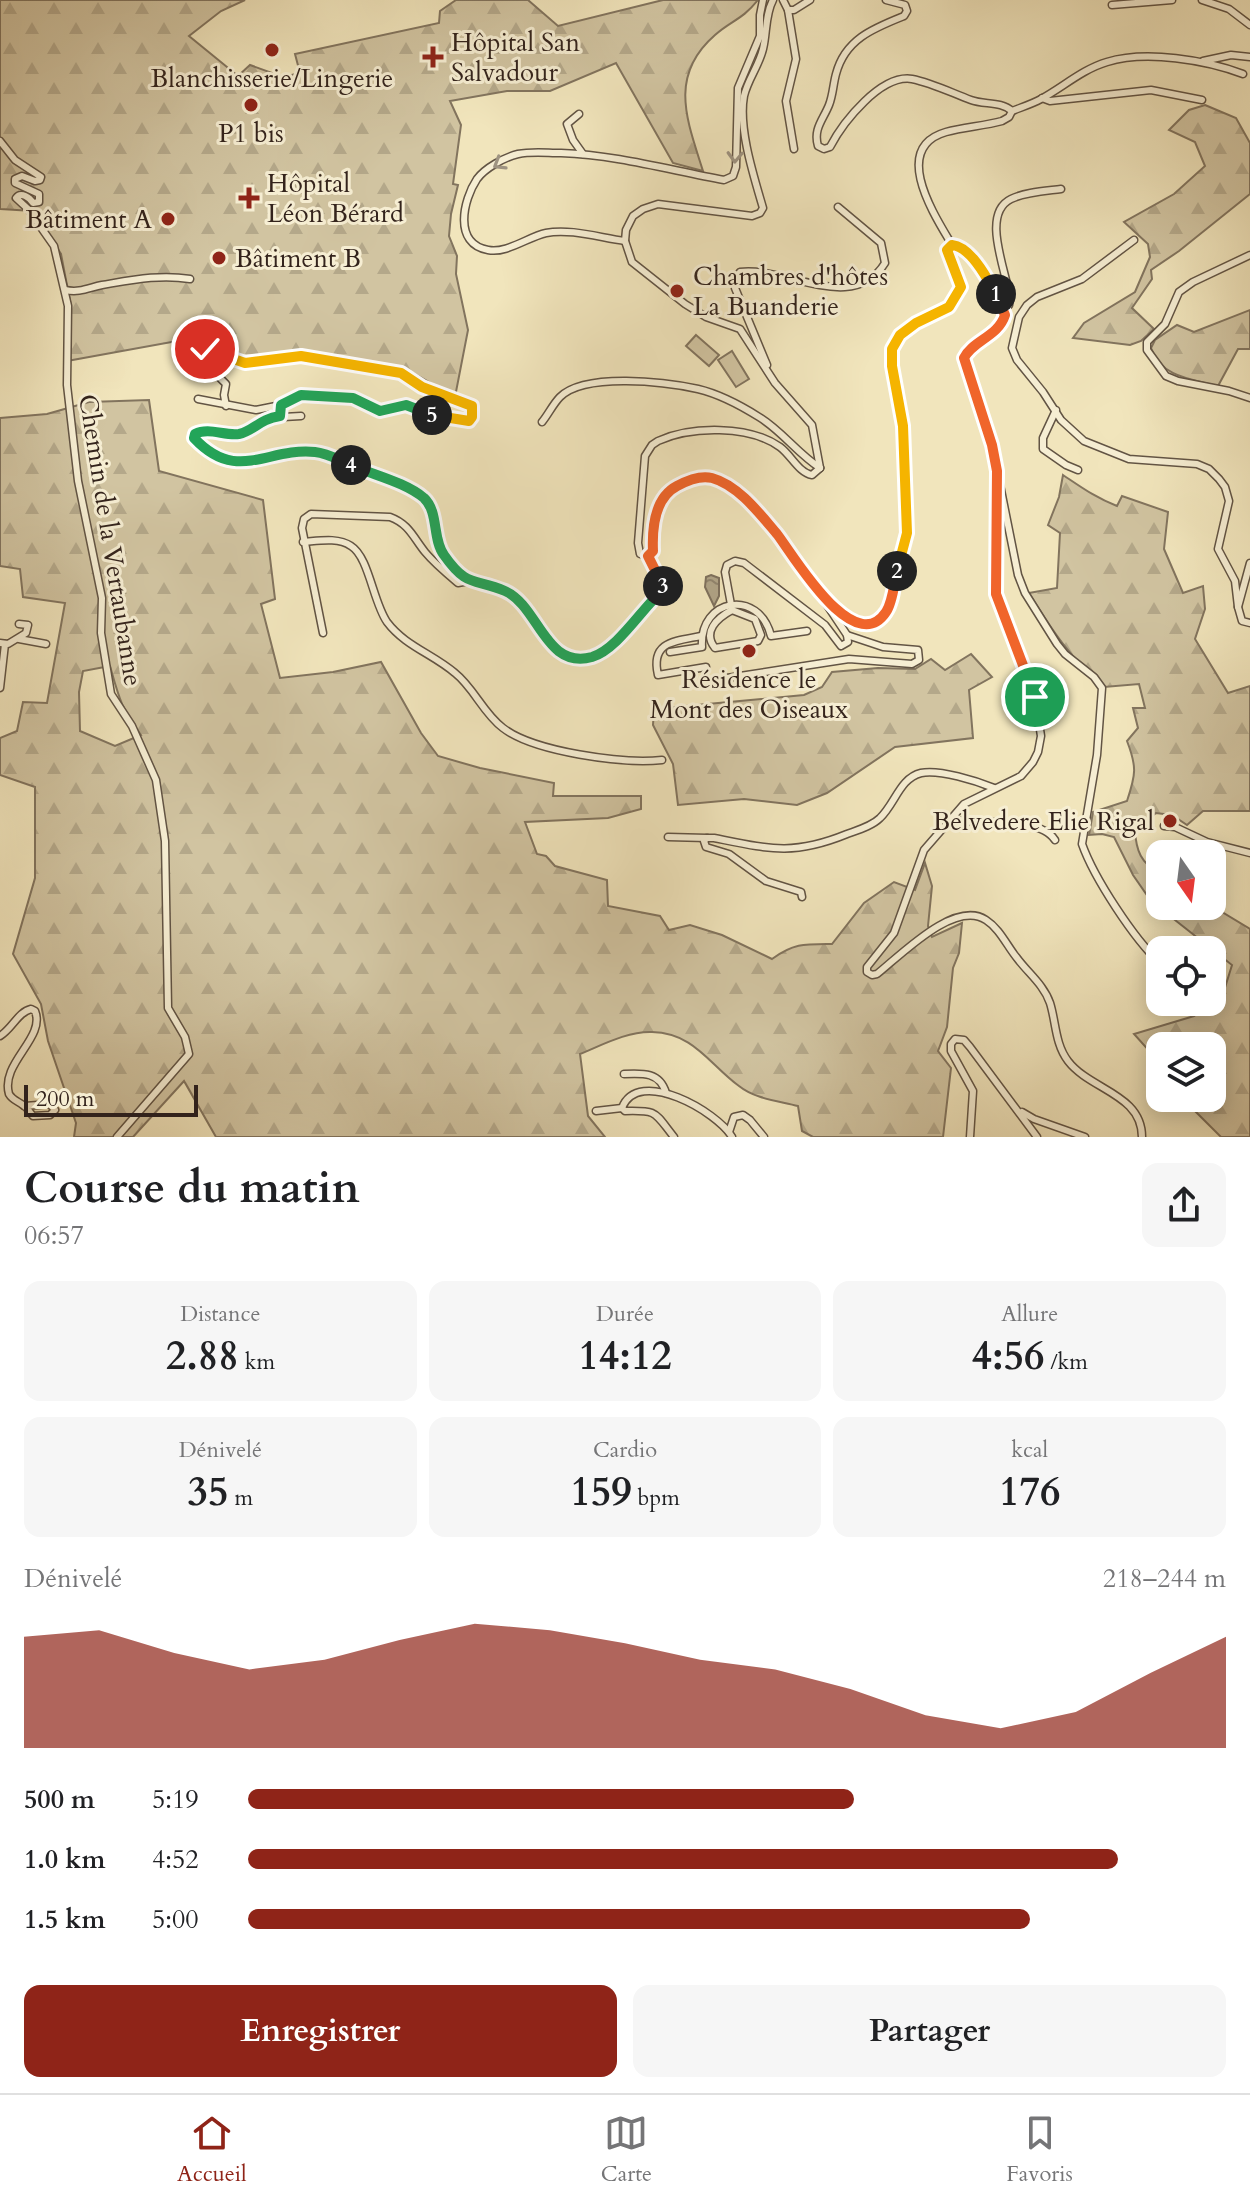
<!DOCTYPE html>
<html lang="fr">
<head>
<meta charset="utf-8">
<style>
  :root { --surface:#fff; --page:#f6f6f6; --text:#202124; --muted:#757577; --line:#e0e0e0; --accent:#8f2418 }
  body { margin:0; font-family:Cardo,serif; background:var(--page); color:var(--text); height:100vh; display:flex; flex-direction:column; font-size:30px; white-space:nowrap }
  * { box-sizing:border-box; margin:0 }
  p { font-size:26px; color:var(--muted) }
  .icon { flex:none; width:44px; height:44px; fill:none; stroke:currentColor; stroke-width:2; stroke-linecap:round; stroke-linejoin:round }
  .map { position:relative; height:1137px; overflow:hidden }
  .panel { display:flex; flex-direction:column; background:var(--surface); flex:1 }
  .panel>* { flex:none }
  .needle { width:52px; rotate:166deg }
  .fabs { position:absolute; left:1146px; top:840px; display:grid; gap:16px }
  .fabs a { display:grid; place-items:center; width:80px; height:80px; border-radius:16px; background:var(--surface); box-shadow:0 4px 20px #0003; font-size:40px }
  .scale { position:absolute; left:24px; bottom:20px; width:174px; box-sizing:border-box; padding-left:8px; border:4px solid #33231c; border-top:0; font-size:22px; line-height:28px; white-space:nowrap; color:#33231c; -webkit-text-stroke:6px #f6eed3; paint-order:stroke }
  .pin { position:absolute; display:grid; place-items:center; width:68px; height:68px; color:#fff; margin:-34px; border:4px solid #fff; border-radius:50%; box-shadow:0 2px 8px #0007 }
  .km { position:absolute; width:40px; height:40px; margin:-20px; border-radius:50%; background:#222; color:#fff; font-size:22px; line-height:40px; text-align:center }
  .round { display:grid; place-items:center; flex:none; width:84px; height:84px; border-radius:16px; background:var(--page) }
  .summary { display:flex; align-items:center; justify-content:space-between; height:136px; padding:0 24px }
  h1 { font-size:44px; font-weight:800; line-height:60px }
  .metrics { display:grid; grid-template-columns:repeat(3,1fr); gap:12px; height:136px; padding:8px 24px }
  .metrics div { display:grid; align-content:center; border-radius:16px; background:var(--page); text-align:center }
  .metrics b { font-size:40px; font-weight:800 }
  .metrics small { font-size:22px; font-weight:400 }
  .metrics p { font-size:22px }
  .chart { height:224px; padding:16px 24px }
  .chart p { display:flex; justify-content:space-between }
  .chart svg { width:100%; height:144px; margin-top:8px; fill:var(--accent); opacity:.7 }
  .action { display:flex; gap:16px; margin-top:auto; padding:16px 24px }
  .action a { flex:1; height:92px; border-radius:16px; background:var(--accent); color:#fff; font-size:32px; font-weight:800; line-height:92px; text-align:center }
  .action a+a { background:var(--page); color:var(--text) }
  ul { padding:0 24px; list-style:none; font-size:26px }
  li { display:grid; grid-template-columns:128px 96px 1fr; align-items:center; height:60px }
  li i { height:20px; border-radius:10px; background:var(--accent) }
  .tab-bar { display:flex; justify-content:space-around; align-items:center; height:112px; border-top:2px solid var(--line); background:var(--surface); font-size:22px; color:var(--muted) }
  .tab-bar a { display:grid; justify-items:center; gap:4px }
  .tab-bar .active { color:var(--accent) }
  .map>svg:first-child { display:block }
</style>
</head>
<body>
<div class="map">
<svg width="1250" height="1137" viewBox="0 0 1250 1137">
  <defs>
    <pattern id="forest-firs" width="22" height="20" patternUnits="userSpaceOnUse" patternTransform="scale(2)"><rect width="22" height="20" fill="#d1c4a1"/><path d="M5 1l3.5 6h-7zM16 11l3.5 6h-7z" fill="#b4a88a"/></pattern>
    <pattern id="water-ripples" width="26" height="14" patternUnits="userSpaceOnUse" patternTransform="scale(2)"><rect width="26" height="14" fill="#b0a386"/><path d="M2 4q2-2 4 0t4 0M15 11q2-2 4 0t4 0" fill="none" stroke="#90846d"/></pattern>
  </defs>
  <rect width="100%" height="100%" fill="#f1e5bc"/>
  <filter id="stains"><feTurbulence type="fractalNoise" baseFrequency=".0025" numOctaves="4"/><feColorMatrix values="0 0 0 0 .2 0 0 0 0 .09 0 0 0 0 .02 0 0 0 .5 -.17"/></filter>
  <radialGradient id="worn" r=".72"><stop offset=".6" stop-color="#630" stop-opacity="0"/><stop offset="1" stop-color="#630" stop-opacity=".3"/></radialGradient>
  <!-- green -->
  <g fill="#d1c4a1" stroke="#82745e" stroke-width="2">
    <path d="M696,335L719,355L709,366L686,346Z"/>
    <path d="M732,351L749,379L736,387L718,360Z"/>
  </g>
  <!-- forest -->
  <g fill="url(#forest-firs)" stroke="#82745e" stroke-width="2" fill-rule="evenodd">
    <path d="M0,0H245L221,11L189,36L238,76L250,65L283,77L300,73L295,54L439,23L440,11L456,0H528L558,26L663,0H758C742,20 732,20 715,35C668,76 687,120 703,171L673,163L616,63L550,91H507L450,101L461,125L453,184L458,185L451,214L449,236L457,256L456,274L468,330L455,397L413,373L302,352L252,361L188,339L67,361L71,306L61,254L33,211L0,209Z"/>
    <path d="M1205,105L1236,118L1250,143V194L1179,251L1151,270L1152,279L1132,308L1154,329L1141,341L1130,345L1073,338L1084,323L1135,292L1150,257L1148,244L1124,222L1174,194L1205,166L1195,142L1169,130L1189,110Z"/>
    <path d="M1250,310V349H1238L1218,386C1191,379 1162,378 1151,348L1155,340L1177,325L1194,332Z"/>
    <path d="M149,400L159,471L263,500L275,599L261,604L280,678L333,672L381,662L421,733L438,756L480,768L554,783L553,796H641V809L608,818L525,822L537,854L546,856L555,866L607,880L608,906L660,916L669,930L690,925L722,935L772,959C794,943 805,944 832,944L864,903L894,882L915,890L925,863L932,886L928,926L932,937L962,923L959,953L953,968L947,1027L938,1051L951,1068L943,1137H813L802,1131L798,1106C779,1101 755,1099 739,1086C709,1064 694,1033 652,1032C628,1031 602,1045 580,1054L588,1116L605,1137H216L184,1081L133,1137H74L76,1123L48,1041L41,1004L13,954L35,878V787L0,775V738L17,731L23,702L47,703L65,603L23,597L20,569L0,566V418L47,414L89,402ZM110,666C119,698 121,708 141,735L115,746L80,731L79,692L83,671Z"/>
    <path d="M1063,475C1081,487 1096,498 1117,506L1122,496L1168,512L1164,549L1183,593L1203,586L1205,609L1195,639L1228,693L1250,686V811H1203L1187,825L1172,815L1156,813L1135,830C1136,851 1141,863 1160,874V906H1212L1250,929V1137H1221L1195,1111L1186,1098H1212V1046H1160V1063L1134,1034L1194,1016L1223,994L1232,965L1151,901L1133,875L1114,837L1102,834L1089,835L1093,812L1127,801C1136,774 1137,767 1127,741L1138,728L1133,708H1145L1139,684L1104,687C1069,656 1053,632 1029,593L1057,588L1060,533L1048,525L1059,497Z"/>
    <path d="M971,654L992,677L969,690L973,738L895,747L827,793L797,805L744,799L678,805L673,764L653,725L654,709L804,695L822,687L832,672L878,668L915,669L931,659L945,670Z"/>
  </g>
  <!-- water -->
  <path fill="url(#water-ripples)" stroke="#7e705c" stroke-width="2" d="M711,575L719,578V596L714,606L705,587L706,577Z"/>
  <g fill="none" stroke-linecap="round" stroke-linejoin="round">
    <!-- street casing -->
    <g stroke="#625444" stroke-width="9">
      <g id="street">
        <path d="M773,0C765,15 767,33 763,49C759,66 748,79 744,96C738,128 754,177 763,208L760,213L752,216L658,204L643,209L633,216L626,230L625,241L632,262L685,304L706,317L740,329L775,383L812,425L820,468"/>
        <path d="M783,0L788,10L796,59L786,101L794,149"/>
        <path d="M886,0L905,5L907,11L904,16C874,28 845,39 836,74C833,85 833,95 829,105C823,120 813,129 818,146L824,149L830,147C843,122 881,74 912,79C932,83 952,93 971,100C984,105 1001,101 1012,111L1009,117L1002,121C984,126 964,127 946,132C890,148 935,216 952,245"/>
        <path d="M1202,0L1229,9L1250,25"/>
        <path d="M1112,5L1172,0"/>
        <path d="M788,10H794L810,0"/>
        <path d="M1203,61L1231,55L1250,57"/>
        <path d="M1042,98L1050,101L1151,90L1202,100"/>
        <path d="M1012,111C1022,107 1032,104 1041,99C1063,87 1083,69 1107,62C1146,50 1206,60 1243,74"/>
        <path d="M579,114L567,124L573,140L583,154"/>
        <path d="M0,141L15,160L41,177L40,180L35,181L22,176L15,179V183L39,194V202L33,203C30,198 21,191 16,198L28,209L54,246L68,306L67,385L78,481L102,598L101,633L111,694L132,726L156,780L165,841L168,1008L185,1037L189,1054L117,1137"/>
        <path d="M1134,240L1082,279L1037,297L1027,305L1019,317L1012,348L1017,360L1043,392L1061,420L1084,441L1129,459L1197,464L1209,469L1219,479L1225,487L1229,501L1218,549L1235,581L1238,607"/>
        <path d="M625,241C601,238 570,228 546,233C528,237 506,254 488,250C453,244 463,200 477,179C485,168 505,157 518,154C532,151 547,153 561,153C617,155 669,170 724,180L733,176L736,167L738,88L760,36V15L763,0"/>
        <path d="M952,245C972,248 999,296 1005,315C997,339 973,340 964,358L992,445L1018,575L1025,593L1057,644L1065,654L1094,677L1102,688L1097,755L1082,844C1094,878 1134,939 1160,963"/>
        <path d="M1250,255L1193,282L1179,292L1165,324L1147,342V350L1166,376L1178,381L1229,391L1250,398"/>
        <path d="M65,290C80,293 88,288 102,285C132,280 160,274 190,279"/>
        <path d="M1003,310L1009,305L1010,299C1007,272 980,214 1011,199C1025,192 1045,191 1061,189"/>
        <path d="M196,347L245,363L256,364L301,356L401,373L439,395L472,406V417L469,421L463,422L424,413L406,405L380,411L353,398L301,395L281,405L256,410L198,399"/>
        <path d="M767,365L735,288V280L740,272C786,266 853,315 885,263L881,243L838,207"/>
        <path d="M217,375L226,384L224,395L226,406"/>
        <path d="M1056,410L1043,438V449L1066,465L1078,470"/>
        <path d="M301,416L266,418L240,434L199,431L194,438C231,479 269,452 315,452L411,490C444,511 426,525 442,552C462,589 488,579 517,599C535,611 536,634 553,647C598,685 634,616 663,590L664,583L648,556"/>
        <path d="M542,422C548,415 553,404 560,397C585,372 666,382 698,389C719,394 740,405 759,417C782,431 797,453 820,468"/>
        <path d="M820,468L812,475C799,473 791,455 780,447C749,425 691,426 658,441L652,445L645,456L638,543L640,554L648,556L653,551C652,528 654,498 677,486C688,480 699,475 712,478C736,484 765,519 780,538C796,560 858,664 888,607L907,533L903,426L892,366V349L900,335L949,307L961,287L947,250L952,245"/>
        <path d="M997,471L996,594L1035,697L1041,736L1038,752L1033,762L1021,776L964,804L924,850L894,933L867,967V972L872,975L877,974C901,955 955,899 986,920C1000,929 1007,946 1017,958C1028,973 1044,985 1050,1003C1056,1022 1055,1044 1068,1061C1090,1090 1142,1094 1142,1137"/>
        <path d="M303,542C318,541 338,537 351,546C369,557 373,602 387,622C405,646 433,654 455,673C474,688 483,713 503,728C534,752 623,764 662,760"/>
        <path d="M1250,563L1238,607L1242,621L1250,623"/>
        <path d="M732,610L755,619L761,635L758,641L715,648C702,632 717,618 732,610L725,572L727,565L735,561L744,563L825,625L841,646L848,642L847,635L823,599"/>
        <path d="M323,633L302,528L304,519L311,514L390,517C409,524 413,537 425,552C435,564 446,573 458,583L469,581"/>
        <path d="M701,636C676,641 650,641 658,675L706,667"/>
        <path d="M19,639L46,644"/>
        <path d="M0,643L8,644L26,633L28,625L19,624"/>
        <path d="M670,652L702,647C699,598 759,588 771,636L807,631"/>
        <path d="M727,678L849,659L912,664L919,660L918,650L883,647L847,635"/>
        <path d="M0,688L5,644"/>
        <path d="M950,819C978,826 1039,815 1055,840"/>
        <path d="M1164,826L1175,827L1207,842L1250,853"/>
        <path d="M668,837L707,838"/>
        <path d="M802,897L801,892L766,881L729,854L706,847L704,841L707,838H714C769,849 793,856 847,834C858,830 872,826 880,818C895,804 900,778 921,773C939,769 977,781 994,788"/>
        <path d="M0,1036C12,1029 18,1012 31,1009L35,1011C46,1038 0,1063 9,1094C13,1101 19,1101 24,1106C28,1108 30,1113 33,1116L50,1115L55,1110L50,1104L25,1106"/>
        <path d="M624,1074C643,1073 660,1072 666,1093"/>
        <path d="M596,1111L622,1108"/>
        <path d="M1022,1112L1034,1119L1085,1137"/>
        <path d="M729,1132L734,1117L743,1115L750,1120L764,1137"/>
        <path d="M674,1137C654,1112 658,1110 625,1111L622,1108C638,1066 718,1112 732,1137"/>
        <path d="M970,1137L973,1091L951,1051V1044L955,1039L964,1040L970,1047L1037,1137"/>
      </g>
    </g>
    <!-- street -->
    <use href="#street" stroke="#f6eed3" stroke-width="6"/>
  </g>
  <!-- one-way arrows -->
  <defs><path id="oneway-chevron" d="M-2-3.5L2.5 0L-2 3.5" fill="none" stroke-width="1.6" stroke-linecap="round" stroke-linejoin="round" transform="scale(2)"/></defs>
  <g stroke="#9e9381">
    <use href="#oneway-chevron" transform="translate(735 157) rotate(92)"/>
    <use href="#oneway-chevron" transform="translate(499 164) rotate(149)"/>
  </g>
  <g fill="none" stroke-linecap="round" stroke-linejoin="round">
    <!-- split-1 casing -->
    <g stroke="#fff" stroke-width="16">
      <path id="split-1" d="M996,294L1005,315C998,337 973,340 964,358L992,445L997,471L996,594L1035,697"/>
    </g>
    <!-- split-2 casing -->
    <g stroke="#fff" stroke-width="16">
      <path id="split-2" d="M897,571L907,533L903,426L892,366V349L900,335L916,323L949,307L961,287L947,250L952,245C971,247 987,278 996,294"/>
    </g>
    <!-- split-3 casing -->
    <g stroke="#fff" stroke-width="16">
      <path id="split-3" d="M663,586L648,556L653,551C652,528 654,498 677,486C688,480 700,475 712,478C738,485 760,514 777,534C792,553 854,660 886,612C893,602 894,583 897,571"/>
    </g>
    <!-- split-4 casing -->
    <g stroke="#fff" stroke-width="16">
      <path id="split-4" d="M351,465C373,475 405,482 424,498C439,512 432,539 444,555C467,588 474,578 505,591C539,606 545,670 592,657C618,649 642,608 663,590V586"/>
    </g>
    <!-- split-5 casing -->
    <g stroke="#fff" stroke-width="16">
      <path id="split-5" d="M351,465C339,460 327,453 315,452C267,447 237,484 194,438L195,434C209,427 224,436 239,434C254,431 259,419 280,416L281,405L301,395L353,398L380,411L406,405L432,415"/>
    </g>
    <!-- split-6 casing -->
    <g stroke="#fff" stroke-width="16">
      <path id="split-6" d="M205,349L245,363L301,356L401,373L422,387L472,406V417L469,421L432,415"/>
    </g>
    <!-- split-1 -->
    <use href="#split-1" stroke="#f0652b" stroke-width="10"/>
    <!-- split-2 -->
    <use href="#split-2" stroke="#f5b400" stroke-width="10"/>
    <!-- split-3 -->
    <use href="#split-3" stroke="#f0652b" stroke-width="10"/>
    <!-- split-4 -->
    <use href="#split-4" stroke="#22a559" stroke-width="10"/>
    <!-- split-5 -->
    <use href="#split-5" stroke="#22a559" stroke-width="10"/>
    <!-- split-6 -->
    <use href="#split-6" stroke="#f5b400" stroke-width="10"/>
  </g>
  <!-- markers -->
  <g fill="#8f2418" stroke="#f6eed3" stroke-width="3">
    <circle cx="272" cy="50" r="8"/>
    <path d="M429 45h8v8h8v8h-8v8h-8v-8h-8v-8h8z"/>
    <circle cx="251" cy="105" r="8"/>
    <path d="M245 186h8v8h8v8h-8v8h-8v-8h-8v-8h8z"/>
    <circle cx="168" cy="219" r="8"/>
    <circle cx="219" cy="258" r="8"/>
    <circle cx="677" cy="291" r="8"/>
    <circle cx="749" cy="651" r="8"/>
    <circle cx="1170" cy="821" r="8"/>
  </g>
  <g text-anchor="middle" stroke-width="6" stroke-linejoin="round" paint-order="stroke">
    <!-- poi labels -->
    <g font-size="26" fill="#33231c" stroke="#f6eed3" text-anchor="start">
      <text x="451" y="51">Hôpital San<tspan x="451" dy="30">Salvadour</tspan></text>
      <text x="272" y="87" text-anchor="middle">Blanchisserie/Lingerie</text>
      <text x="251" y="142" text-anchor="middle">P1 bis</text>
      <text x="267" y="192">Hôpital<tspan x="267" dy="30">Léon Bérard</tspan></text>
      <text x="152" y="228" text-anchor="end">Bâtiment A</text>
      <text x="235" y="267">Bâtiment B</text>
      <text x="693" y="285">Chambres d'hôtes<tspan x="693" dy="30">La Buanderie</tspan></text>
      <text x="749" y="688" text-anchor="middle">Résidence le<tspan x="749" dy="30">Mont des Oiseaux</tspan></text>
      <text x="1154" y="830" text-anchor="end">Belvedere Elie Rigal</text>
    </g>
    <!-- street labels -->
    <g font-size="26" fill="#33231c" stroke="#f6eed3">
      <text transform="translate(111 540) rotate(81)" y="9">Chemin de la Vertaubanne</text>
    </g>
  </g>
  <rect width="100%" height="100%" filter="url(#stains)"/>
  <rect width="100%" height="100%" fill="url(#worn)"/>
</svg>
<div class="fabs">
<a><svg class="needle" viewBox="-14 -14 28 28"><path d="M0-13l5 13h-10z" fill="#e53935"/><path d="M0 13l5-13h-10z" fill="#757577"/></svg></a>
<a><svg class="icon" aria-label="locate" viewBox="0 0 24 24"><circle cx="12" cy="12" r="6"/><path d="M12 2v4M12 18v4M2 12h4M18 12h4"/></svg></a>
<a><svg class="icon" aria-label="layers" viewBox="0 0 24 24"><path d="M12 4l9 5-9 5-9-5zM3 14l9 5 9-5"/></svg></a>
</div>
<div class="scale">200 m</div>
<div class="pin" style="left:1035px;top:697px;background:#1e9e55"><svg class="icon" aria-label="arrive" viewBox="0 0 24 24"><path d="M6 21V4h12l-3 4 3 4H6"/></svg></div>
<div class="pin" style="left:205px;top:349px;background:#d93025"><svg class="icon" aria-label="check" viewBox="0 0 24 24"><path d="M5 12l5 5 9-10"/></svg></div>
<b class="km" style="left:996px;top:294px">1</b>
<b class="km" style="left:897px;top:571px">2</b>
<b class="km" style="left:663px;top:586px">3</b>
<b class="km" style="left:351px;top:465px">4</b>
<b class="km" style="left:432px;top:415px">5</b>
</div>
<section class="panel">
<div class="summary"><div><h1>Course du matin</h1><p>06:57</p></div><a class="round"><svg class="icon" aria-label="share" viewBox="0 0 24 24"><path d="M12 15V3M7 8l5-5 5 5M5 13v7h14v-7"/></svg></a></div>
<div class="metrics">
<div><p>Distance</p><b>2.88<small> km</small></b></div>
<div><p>Durée</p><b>14:12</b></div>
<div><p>Allure</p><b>4:56<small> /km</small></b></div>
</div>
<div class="metrics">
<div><p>Dénivelé</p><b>35<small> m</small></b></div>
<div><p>Cardio</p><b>159<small> bpm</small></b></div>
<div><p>kcal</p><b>176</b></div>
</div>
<div class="chart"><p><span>Dénivelé</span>218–244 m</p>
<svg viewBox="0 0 160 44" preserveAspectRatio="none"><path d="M0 44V10L10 8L20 15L30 20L40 17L50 11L60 6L70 8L80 12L90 17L100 20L110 26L120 34L130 38L140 33L150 21L160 10V44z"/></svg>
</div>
<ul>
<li><b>500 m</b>5:19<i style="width:62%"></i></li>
<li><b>1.0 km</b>4:52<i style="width:89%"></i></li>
<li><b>1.5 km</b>5:00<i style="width:80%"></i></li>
</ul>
<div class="action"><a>Enregistrer</a><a>Partager</a></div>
</section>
<nav class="tab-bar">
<a class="active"><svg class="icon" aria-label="home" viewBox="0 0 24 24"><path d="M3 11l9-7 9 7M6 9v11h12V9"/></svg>Accueil</a>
<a><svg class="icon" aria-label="map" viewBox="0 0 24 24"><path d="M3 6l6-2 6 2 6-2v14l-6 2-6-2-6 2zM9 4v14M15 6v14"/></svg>Carte</a>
<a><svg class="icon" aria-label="saved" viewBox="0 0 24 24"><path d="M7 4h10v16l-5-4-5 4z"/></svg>Favoris</a>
</nav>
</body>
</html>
